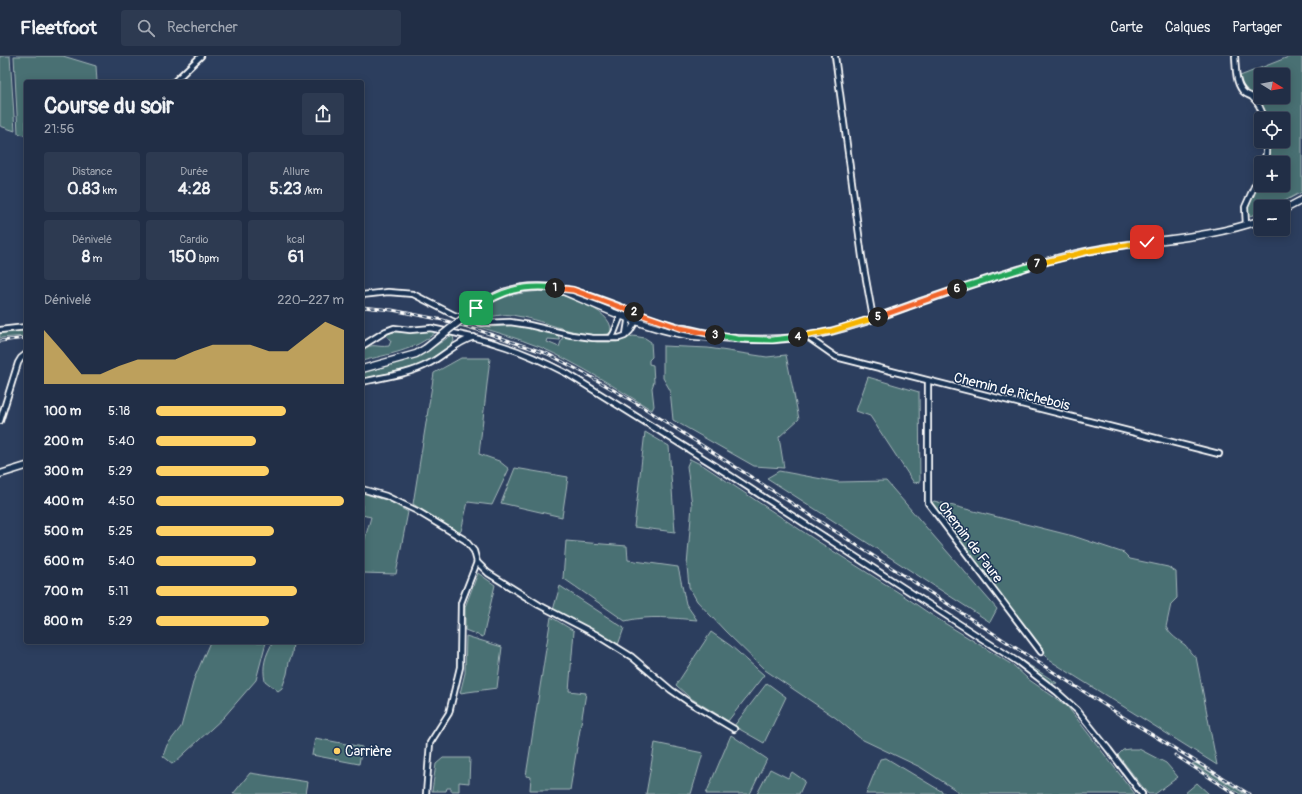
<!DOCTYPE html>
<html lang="fr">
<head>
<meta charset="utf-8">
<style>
  :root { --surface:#212e46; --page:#2d3a51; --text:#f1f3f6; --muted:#a2a8b3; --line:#3e4a5f; --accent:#ffd166 }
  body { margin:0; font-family:Pangolin,sans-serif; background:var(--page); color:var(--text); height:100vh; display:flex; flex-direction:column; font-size:15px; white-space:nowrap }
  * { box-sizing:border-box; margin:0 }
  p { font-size:13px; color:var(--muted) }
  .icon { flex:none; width:22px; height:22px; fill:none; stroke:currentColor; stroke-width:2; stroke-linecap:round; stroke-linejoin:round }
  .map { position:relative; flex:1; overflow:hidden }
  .side { position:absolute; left:24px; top:24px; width:340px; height:564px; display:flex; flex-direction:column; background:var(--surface); border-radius:4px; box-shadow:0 2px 10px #0003,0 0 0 1px var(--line) }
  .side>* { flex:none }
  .needle { width:26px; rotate:101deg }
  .tools { position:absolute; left:1254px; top:12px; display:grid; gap:8px }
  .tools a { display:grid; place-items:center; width:36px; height:36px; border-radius:4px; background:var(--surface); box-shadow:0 2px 10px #0003,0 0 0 1px var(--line); font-size:20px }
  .pin { position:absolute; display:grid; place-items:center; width:34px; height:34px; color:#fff; margin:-17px; border-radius:8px; box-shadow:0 2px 6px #0006 }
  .km { position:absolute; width:20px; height:20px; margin:-10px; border-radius:50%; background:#222; color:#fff; font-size:11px; line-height:20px; text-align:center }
  .round { display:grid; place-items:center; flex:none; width:42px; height:42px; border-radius:4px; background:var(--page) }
  .head { display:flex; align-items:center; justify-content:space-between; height:68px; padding:0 20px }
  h1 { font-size:22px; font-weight:700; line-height:30px }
  .stats { display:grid; grid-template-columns:repeat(3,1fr); gap:6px; height:68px; padding:4px 20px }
  .stats div { display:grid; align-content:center; border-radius:4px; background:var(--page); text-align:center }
  .stats b { font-size:17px; font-weight:700 }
  .stats small { font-size:11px; font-weight:400 }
  .stats p { font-size:11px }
  .chart { height:112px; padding:8px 20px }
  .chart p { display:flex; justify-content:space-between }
  .chart svg { width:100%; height:72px; margin-top:4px; fill:var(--accent); opacity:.7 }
  ul { padding:0 20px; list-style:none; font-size:13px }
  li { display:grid; grid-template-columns:64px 48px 1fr; align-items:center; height:30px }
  li i { height:10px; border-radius:5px; background:var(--accent) }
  header { display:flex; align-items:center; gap:24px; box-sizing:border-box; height:56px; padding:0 20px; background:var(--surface); border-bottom:1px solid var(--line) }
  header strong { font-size:19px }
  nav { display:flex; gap:22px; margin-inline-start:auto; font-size:14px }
  .search { width:280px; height:36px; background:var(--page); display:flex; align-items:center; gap:10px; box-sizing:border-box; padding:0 14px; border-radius:4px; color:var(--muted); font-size:15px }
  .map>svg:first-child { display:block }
</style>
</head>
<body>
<header>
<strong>Fleetfoot</strong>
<div class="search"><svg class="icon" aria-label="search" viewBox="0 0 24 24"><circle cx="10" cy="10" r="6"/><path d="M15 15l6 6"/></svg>Rechercher</div>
<nav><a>Carte</a><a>Calques</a><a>Partager</a></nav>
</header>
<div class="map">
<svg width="1302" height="738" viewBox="0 0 1302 738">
  <rect width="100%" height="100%" fill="#2c3e5e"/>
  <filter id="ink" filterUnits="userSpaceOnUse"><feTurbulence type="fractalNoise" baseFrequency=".025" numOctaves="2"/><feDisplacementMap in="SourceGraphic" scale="8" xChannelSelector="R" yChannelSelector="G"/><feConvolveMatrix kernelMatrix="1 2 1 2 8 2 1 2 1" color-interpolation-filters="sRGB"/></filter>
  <g filter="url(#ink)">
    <!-- green -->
    <g fill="#486f73" stroke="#a4b7b9" fill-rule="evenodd">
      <path d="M0,0H10L15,75L0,70Z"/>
      <path d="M14,0H63L96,10L97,26H26V80L18,77Z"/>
      <path d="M1291,0H1302V136L1273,151H1261V157L1249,160L1247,148L1261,119V129H1283V107H1265L1268,85H1283V63H1267L1264,52L1257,43L1242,29L1240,20ZM1261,19H1283V41H1261Z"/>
      <path d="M544,235C560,237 613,253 611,275L608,278C577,282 547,265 517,260C513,259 507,258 502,259C491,260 482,264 471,261C496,241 513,237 544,235Z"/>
      <path d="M469,268L489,271L522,269L558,279L560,284L548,283L547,286L559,291L563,280L597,286H617L633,280L645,282L651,286L652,301L649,304V308L653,309L654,326L652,332L654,350L652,354C616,332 579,308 540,291C517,282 493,275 469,268Z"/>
      <path d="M425,274L436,276C415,295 388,298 362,305V294C374,286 376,292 389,290L391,285L386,279C393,274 398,277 405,276C412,276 419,275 425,274Z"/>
      <path d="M24,275L26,276V280L0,282V277Z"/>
      <path d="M450,280H453L454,285L450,292L427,307L407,313L362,323V316C396,307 421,302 450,280Z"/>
      <path d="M663,290L708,292L767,301L786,299L799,363L779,381L784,412L754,410L673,364L670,334L663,322Z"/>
      <path d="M461,302H490L479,398L499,405L509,413L492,449L468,446L461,475L458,477L413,448L434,317Z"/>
      <path d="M868,321L919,336L920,426L914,427L870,360L856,355Z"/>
      <path d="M645,376L669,390L675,476L634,471Z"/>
      <path d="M690,403L704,410L814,483L901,538L933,560L1014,610L1028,623L1067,650L1135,738H962L920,711L861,683L836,662L765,614L725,575L697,545L689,531L687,510L692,449L687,410Z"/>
      <path d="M515,412L568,421L562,461L501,447Z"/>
      <path d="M779,415L838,426L886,425L997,553L990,566L767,422Z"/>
      <path d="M362,437L389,445L408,456L396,518L362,517V493L371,461L362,459Z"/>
      <path d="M934,445L1073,480L1124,497L1130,503L1168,511L1176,516L1177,542L1171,548L1166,571C1171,580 1177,583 1185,589C1189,593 1190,598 1196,601L1217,709L1049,604L931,447Z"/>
      <path d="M566,485L627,490L628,504L678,511L686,548L697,564C671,562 650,559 625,565L563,522Z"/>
      <path d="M478,517L495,529L483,581L465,574V551Z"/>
      <path d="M560,530L624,572L618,589L553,554Z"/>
      <path d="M551,561L574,575L569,635L586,637L570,734H530L531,721L526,720Z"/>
      <path d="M711,576L731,590L764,619L728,665L689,641L676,629Z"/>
      <path d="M466,580L502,591L497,632L460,637L465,617Z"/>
      <path d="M210,586H266L256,624L224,661L173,708L163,700L167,689L181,671L194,623Z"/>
      <path d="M273,586H293L292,598L289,606L287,618L282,632L278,635L265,625C262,610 265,600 273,586Z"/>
      <path d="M1018,602L1057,627C1045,630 1026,609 1018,602Z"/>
      <path d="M767,627L786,641L764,687L734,670Z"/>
      <path d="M731,679L767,703L750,738H706Z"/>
      <path d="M315,682L362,691L359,708L312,699Z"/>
      <path d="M655,687L703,697L691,738H646Z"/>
      <path d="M1129,693H1139L1166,707L1178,721L1155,738H1148L1118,699L1123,694Z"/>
      <path d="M443,702H470L469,727L459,726V735H451V732H447L446,735H432L436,708Z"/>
      <path d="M886,702L946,738H866L880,703Z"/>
      <path d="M1194,707L1197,708L1245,738H1240L1194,709L1192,708Z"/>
      <path d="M770,713L788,722L792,716L805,725L799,738H757Z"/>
      <path d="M250,717L308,726L306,738H233Z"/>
      <path d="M1197,727L1209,738H1184Z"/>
    </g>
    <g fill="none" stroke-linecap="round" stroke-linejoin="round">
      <!-- street casing -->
      <g stroke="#fff" stroke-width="8">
        <g id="street">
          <path d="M835,0L862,201L873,262"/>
          <path d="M1235,0C1236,11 1235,25 1242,34C1244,38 1249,39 1252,41C1259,47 1262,54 1264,63"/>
          <path d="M174,26L201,0"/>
          <path d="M1264,107L1266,97V85"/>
          <path d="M1246,169L1245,151L1261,115"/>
          <path d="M362,239L388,236L413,238L454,259L472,265L483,267L510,266L529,269L571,279L593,282H619L625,280L630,275L636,265"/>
          <path d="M431,272C453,277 475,281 497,288C521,295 545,306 568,318L714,409L1018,606L1057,636L1077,654L1109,694L1142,738"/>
          <path d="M0,274L26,271"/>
          <path d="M626,278L628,266V260"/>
          <path d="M806,280L836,301L1219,398"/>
          <path d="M611,282L614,277L621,259L624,258L640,261"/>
          <path d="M362,290L386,275L394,272L410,274L432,272"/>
          <path d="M928,325V447L1041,596"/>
          <path d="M362,326C383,321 410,318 428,308C444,300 456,286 474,281"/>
          <path d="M0,365L18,307L21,302L26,298"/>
          <path d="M362,433L386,440L417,455L465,484L474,495L477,506L461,547L460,611L449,657L430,687L426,738"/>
          <path d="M477,506L488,517L539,549L595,578L632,601L671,634L687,645L734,673"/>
        </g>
      </g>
      <!-- secondary casing -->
      <g stroke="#fff" stroke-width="9">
        <g id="secondary">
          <path d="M1283,154L1302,144"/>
          <path d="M556,232C599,250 641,271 687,279C697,281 707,281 716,281C747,284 777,285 808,280C845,274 881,260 917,247C967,230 1018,212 1070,199C1133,183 1200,186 1261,164"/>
          <path d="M476,252C485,246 495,240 505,236C556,219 605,247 651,263C671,270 690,274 710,278"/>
          <path d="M362,313L416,298L426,292"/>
          <path d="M0,418L26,410"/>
        </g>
      </g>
      <!-- street -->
      <use href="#street" stroke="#1d3557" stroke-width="4.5"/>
      <!-- secondary -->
      <use href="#secondary" stroke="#1d3557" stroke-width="6"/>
      <!-- rail casing -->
      <g stroke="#fff" stroke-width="3">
        <g id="rail">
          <path d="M362,251L392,254L443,264L478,274L548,298L586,318L641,350L1120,659L1249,738"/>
          <path d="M0,285L26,282"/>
          <path d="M1175,699L1235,738"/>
        </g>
      </g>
      <!-- rail -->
      <use href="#rail" stroke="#1d3557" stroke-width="1.5" stroke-dasharray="4.5" stroke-linecap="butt"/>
      <!-- secondary-bridge casing -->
      <g stroke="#fff" stroke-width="9" stroke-linecap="butt">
        <path id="secondary-bridge" d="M426,292L476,252"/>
      </g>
      <!-- secondary-bridge -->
      <use href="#secondary-bridge" stroke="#1d3557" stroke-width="6"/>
    </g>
  </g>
  <g fill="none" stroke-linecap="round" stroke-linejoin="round" filter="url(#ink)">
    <!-- split-1 casing -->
    <g stroke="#fff" stroke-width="8">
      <path id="split-1" d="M476,252C501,235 524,228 555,232"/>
    </g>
    <!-- split-2 casing -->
    <g stroke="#fff" stroke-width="8">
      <path id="split-2" d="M555,232L573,234L634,256"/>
    </g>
    <!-- split-3 casing -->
    <g stroke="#fff" stroke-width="8">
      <path id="split-3" d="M634,256L680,272L715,279"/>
    </g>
    <!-- split-4 casing -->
    <g stroke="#fff" stroke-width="8">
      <path id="split-4" d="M715,279L738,283L772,284L798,281"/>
    </g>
    <!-- split-5 casing -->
    <g stroke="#fff" stroke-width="8">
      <path id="split-5" d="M798,281L832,275L878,261"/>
    </g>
    <!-- split-6 casing -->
    <g stroke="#fff" stroke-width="8">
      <path id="split-6" d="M878,261L957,233"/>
    </g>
    <!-- split-7 casing -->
    <g stroke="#fff" stroke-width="8">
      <path id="split-7" d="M957,233L1037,208"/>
    </g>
    <!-- split-8 casing -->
    <g stroke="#fff" stroke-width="8">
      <path id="split-8" d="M1037,208L1089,195L1119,190"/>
    </g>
    <!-- split-9 casing -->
    <g stroke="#fff" stroke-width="8">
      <path id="split-9" d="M1119,190L1147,186"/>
    </g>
    <!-- split-1 -->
    <use href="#split-1" stroke="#22a559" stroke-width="5"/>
    <!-- split-2 -->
    <use href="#split-2" stroke="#f0652b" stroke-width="5"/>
    <!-- split-3 -->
    <use href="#split-3" stroke="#f0652b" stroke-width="5"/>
    <!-- split-4 -->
    <use href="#split-4" stroke="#22a559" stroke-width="5"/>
    <!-- split-5 -->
    <use href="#split-5" stroke="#f5b400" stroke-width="5"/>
    <!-- split-6 -->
    <use href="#split-6" stroke="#f0652b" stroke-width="5"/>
    <!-- split-7 -->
    <use href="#split-7" stroke="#22a559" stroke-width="5"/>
    <!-- split-8 -->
    <use href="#split-8" stroke="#f5b400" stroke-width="5"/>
    <!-- split-9 -->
    <use href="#split-9" stroke="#f5b400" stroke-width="5"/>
  </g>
  <!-- markers -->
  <circle fill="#ffd166" stroke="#1d3557" stroke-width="1.5" cx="337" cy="695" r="4"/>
  <g text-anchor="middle" stroke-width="3" stroke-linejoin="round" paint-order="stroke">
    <!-- street labels -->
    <g font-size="14" fill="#fff" stroke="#1d3557">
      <text transform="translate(1012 335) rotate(14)" y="5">Chemin de Richebois</text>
      <text transform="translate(971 486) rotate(53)" y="5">Chemin de Faure</text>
    </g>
    <!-- poi labels -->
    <g font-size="14" fill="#fff" stroke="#1d3557" text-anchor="start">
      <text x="345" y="700">Carrière</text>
    </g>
  </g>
</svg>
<div class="tools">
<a><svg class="needle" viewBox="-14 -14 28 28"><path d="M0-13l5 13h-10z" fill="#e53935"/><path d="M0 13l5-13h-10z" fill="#a2a8b3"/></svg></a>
<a><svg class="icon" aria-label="locate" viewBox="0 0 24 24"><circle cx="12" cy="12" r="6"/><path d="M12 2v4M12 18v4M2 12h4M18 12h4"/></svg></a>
<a>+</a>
<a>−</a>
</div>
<div class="pin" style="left:476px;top:252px;background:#1e9e55"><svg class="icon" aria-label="arrive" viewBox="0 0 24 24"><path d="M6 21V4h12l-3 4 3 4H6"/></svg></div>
<div class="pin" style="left:1147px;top:186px;background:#d93025"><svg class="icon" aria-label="check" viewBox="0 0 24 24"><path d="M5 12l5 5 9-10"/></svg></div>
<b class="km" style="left:555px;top:232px">1</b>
<b class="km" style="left:634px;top:256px">2</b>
<b class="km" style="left:715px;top:279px">3</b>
<b class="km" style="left:798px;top:281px">4</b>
<b class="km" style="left:878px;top:261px">5</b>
<b class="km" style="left:957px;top:233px">6</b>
<b class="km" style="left:1037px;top:208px">7</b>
<section class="side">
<div class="head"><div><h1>Course du soir</h1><p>21:56</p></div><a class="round"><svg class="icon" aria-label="share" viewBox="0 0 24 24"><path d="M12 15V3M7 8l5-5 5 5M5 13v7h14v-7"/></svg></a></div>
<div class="stats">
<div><p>Distance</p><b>0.83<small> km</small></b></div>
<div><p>Durée</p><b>4:28</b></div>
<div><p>Allure</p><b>5:23<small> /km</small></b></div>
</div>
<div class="stats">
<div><p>Dénivelé</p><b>8<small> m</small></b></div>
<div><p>Cardio</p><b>150<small> bpm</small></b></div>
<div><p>kcal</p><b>61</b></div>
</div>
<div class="chart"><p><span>Dénivelé</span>220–227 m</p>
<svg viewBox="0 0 160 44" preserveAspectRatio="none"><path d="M0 44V11L10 24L20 38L30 38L40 33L50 29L60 29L70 29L80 24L90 20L100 20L110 20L120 24L130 24L140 15L150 6L160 11V44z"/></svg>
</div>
<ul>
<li><b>100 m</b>5:18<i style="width:69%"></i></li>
<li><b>200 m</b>5:40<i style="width:53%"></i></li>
<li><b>300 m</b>5:29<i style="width:60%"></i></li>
<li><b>400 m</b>4:50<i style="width:100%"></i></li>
<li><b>500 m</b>5:25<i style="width:63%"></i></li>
<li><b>600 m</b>5:40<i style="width:53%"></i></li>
<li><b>700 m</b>5:11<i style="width:75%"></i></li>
<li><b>800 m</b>5:29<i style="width:60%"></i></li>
</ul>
</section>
</div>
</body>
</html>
